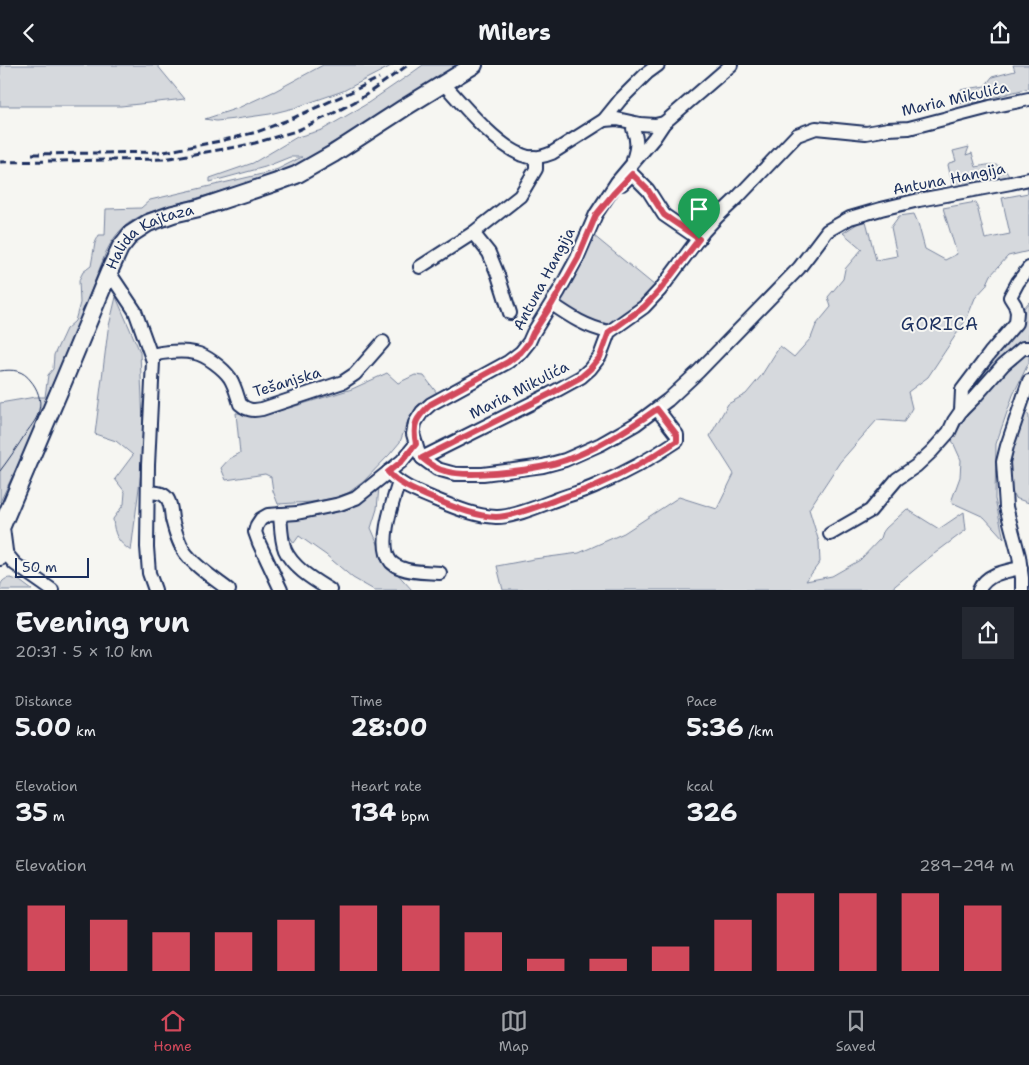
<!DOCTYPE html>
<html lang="en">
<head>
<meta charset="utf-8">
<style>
  :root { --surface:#171b24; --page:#242831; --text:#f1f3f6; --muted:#9ea1a6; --line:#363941; --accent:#d1495b }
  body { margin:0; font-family:"Shantell Sans",sans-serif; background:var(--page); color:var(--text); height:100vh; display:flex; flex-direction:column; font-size:19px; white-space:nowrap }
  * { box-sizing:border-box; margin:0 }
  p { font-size:16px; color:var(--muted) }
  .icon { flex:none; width:28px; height:28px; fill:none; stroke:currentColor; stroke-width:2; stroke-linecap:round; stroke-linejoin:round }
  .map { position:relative; height:525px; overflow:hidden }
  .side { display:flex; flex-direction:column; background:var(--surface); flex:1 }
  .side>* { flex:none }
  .scale { position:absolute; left:15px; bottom:12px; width:74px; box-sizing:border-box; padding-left:5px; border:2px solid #1b2f5e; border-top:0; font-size:14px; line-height:18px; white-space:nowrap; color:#1b2f5e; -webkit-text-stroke:4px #f6f6f2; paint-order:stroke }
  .pin { position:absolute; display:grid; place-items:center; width:42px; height:42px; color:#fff; margin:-51px -21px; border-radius:50% 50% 50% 0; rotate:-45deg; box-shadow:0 0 5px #0007 }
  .pin .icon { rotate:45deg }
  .round { display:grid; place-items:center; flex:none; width:52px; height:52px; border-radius:0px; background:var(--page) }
  .overview { display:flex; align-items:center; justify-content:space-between; height:85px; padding:0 15px }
  h1 { font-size:28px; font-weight:700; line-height:38px }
  .metrics { display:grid; grid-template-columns:repeat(3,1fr); gap:8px; height:85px; padding:5px 15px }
  .metrics div { display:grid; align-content:center }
  .metrics b { font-size:25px; font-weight:700 }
  .metrics small { font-size:14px; font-weight:400 }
  .metrics p { font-size:14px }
  .chart { height:140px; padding:10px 15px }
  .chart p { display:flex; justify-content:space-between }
  .chart svg { width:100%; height:90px; margin-top:5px; stroke:var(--accent); stroke-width:6 }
  header { display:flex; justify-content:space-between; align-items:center; height:65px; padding:0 15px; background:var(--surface); font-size:22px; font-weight:700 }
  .dock { display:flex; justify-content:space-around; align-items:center; height:70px; border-top:1px solid var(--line); background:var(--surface); font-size:14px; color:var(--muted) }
  .dock a { display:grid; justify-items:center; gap:2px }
  .dock .active { color:var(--accent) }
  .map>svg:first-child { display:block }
</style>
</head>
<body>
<header><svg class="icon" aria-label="back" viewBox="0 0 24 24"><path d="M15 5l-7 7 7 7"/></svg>Milers<svg class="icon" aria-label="share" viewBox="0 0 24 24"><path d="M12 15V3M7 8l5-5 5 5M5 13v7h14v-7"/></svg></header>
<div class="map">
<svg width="1029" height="525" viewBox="0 0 1029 525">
  <rect width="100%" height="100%" fill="#f6f6f2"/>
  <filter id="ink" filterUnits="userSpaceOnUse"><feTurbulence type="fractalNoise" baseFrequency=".02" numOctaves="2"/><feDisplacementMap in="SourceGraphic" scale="10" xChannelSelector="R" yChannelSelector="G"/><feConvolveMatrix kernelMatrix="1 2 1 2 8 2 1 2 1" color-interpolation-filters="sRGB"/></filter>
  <g filter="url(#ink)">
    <!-- green -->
    <g fill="#d6d9dd" stroke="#78849e">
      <path d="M0,0H157L185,34L121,41H0Z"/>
      <path d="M323,0H393L343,26L294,43L270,49L235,54L216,56L205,54L238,43L275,26Z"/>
      <path d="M423,0H456L350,69L330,79L313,92L282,108L147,148C126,157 116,167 106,187L51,329L40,346L29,377L0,437V338L35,332H45L48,310L53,304L54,290L66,264L75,256L80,238L79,215L83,207L91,201L95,178L99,170H105L106,144L141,143L150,135L262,109L278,104L302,92H290L265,102L210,117V113L253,98L297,72L322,65L365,40L409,10Z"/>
      <path d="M1013,0H1029V23L977,37L957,39L954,34L960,25L985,21L992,12L1015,6Z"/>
      <path d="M969,82L966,90L972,88L976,102C994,98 1006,97 1011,118L954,128L948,100L949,98L956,96L953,86Z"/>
      <path d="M1027,120H1029V186L1008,191L991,210L986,221L975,233L967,253L928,312L908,327L912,343L904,357L877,355L840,397L809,444L819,477L820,497L806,516L832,511L860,495L881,473L883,467L886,463L907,444L939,464L964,447L966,465L930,492L890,525H503L497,501L534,494L579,488L624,468L679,432L717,444L734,409L710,371L728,339L746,329L761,311L780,281L794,292L811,273L816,260L831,242L828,232L843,214L845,204L862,184L843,168L863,155L866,156L876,195L897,191L891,162L899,151L914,149L918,158L925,184L945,195L957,189L943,143L976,137L985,174L1010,169L1002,133L1028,128Z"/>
      <path d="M588,166L660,225L609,267L550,236Z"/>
      <path d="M116,232L140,287L144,383L131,486C118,477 114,470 113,454L124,439L125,427L115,414L133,390L116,376L95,369L108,265Z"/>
      <path d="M1029,237V278L1014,282L968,331L965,327L1013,266L1023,244Z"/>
      <path d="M1025,289L1029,290V297L1013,330L996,379L995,434L1004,474L984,452L951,437L960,412L961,395L952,375L968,348L986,326L1005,303Z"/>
      <path d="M387,308L398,318L415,310L424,311L437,328L418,340L407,358L400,377L390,389L363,417L348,428L334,433L312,437L278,439L273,426L271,412L265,409L226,415L221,403L229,394L240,388L236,348L269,349L352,324Z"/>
      <path d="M1026,347L1029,351V438L1015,433L1011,424L1009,389Z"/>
      <path d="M379,422L377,444L371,463L385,495L412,525H374L353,513L326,490L299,471L294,478L287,467V453Z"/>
      <path d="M11,513L20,516L32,525H0C0,517 4,513 11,513Z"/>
    </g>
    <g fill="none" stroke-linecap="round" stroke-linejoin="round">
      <!-- minor casing -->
      <g stroke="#1b2f5e" stroke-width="16">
        <g id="minor">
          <path d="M731,0L664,58L654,73L617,117L596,149L577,193L559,226L533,268L529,277L521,287L508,297L431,339L422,347L415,358L413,369L418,386L422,393L437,404L455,409H483L543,401L565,395L601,379L636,359L668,335L698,307L799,203L827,166L850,153L881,144L919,135L1011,118L1029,114"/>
          <path d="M444,19C463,40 495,79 522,90C531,94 543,92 552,88L604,55L621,34L647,8L658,0"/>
          <path d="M604,55L617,54L640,59L655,60L664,58"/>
          <path d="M633,64C638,75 637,83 633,95"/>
          <path d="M622,119L632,109L648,125L664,150L699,174"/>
          <path d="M473,168L489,188L498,210L510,248"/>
          <path d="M420,202L473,168L520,131L536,104V96L534,92"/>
          <path d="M109,207L135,246L153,296L148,400L147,482L149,508L155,525"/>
          <path d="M552,239C571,252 586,262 609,267"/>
          <path d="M152,290C163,287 183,285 195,288C206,290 224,304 230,313C235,321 237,330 240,339C247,345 252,346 262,344L343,317L355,309L383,277"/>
          <path d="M961,346L962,325L990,288L1016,258L1017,247L1015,240L1010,232L1018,217L1029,203"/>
          <path d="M422,393L550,329L581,312L590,304L600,291L609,267L644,242L660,225L704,166L717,152L736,134L797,70L816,63L866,68L888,64L909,63L990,42L1029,34"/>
          <path d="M388,407C400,421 418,427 434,434C454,442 474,451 496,452C512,453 542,440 558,434C571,429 585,426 597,420C625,408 652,393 677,376V370L657,344"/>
          <path d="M399,417C393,436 377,480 391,497C394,500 398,502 401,503C413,508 428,507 440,508"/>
          <path d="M148,427C154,428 162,427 166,432C171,437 171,447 172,454C175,466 179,481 187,490C197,503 216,515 229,525"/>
          <path d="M280,449C281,461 281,475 285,485C293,503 314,515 330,525"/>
          <path d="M830,469L870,446L897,414L916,401L932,386L949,367L954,356L961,346L975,332L1003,300L1023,283H1029"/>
          <path d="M0,484L4,486L15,499L52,525"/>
          <path d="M281,525L259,478L255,467L257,460L261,454L268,450L297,448L340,439L356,433L402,396L416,379"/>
          <path d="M979,525C986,509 1005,506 1021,503"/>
          <path d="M1022,525V513L1019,491L1006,442L1003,397L1007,381L1029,316"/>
        </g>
      </g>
      <!-- major casing -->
      <g stroke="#1b2f5e" stroke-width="20">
        <g id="major">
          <path id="s1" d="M0,492L4,486L1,463L64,315L109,207L120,183L131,169L148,158L173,149L199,143L277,117L296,110L333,89L404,43L474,0"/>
        </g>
      </g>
      <!-- minor -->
      <use href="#minor" stroke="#f6f6f2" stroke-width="12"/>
      <!-- major -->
      <use href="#major" stroke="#f6f6f2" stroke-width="16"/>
      <!-- tram -->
      <path stroke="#1b2f5e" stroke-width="1" d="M0,306C13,304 23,305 31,316C37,323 42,335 39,345C38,353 31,361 26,368C18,381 9,394 0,406"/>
      <!-- rail -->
      <g stroke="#1b2f5e" stroke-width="3" stroke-dasharray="8 4" stroke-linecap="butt">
        <path d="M32,89L164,87L220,76L257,67L293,53L351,27L379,13"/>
        <path d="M0,97L164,94L236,82L255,78L296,66L330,50L360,34L408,0"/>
      </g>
    </g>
  </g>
  <g fill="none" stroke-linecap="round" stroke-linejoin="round" filter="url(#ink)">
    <!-- route casing -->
    <g stroke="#fff" stroke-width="10">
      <path id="route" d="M632,109L648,125L664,150L699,174L660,225L644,242L609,267L600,292L590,304L581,312L550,329L422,393C429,399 436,404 445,406C471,414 541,404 566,395C599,383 629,364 657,344L677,370V376C652,393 625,408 597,420C585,426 571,429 558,434C542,440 512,452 496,452C474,451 454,442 434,434C418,427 400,421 388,407L402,396L416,379C412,359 416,353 431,339L508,297L521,287L529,277L533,268L552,239L578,193L596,150L614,128Z"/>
    </g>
    <!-- route -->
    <use href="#route" stroke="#d1495b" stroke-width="6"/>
  </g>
  <g text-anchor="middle" stroke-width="4" stroke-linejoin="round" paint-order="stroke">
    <!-- street labels -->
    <g font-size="15" fill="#1b2f5e" stroke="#f6f6f2">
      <text transform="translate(955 34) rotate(-13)" y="5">Maria Mikulića</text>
      <text transform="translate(949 114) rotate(-11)" y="5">Antuna Hangija</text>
      <text dy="5" stroke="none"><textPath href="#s1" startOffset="366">Halida Kajtaza</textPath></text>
      <text transform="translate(544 214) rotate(-62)" y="5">Antuna Hangija</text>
      <text transform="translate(287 317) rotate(-17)" y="5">Tešanjska</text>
      <text transform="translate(519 325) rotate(-27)" y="5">Maria Mikulića</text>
    </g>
    <!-- quarter labels -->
    <g font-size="18" letter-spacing="1" fill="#1b2f5e" stroke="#f6f6f2">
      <text x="940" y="265">GORICA</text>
    </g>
  </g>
</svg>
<div class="scale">50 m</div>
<div class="pin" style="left:699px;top:174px;background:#1e9e55"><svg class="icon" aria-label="arrive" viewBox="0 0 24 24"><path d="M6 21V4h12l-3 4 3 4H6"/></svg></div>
</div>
<section class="side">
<div class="overview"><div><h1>Evening run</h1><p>20:31 · 5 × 1.0 km</p></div><a class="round"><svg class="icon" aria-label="share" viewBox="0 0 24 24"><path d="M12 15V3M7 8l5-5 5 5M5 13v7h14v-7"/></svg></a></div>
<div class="metrics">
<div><p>Distance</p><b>5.00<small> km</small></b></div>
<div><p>Time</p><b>28:00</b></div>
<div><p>Pace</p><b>5:36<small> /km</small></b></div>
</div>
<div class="metrics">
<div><p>Elevation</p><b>35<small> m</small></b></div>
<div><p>Heart rate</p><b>134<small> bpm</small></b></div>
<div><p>kcal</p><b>326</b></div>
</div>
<div class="chart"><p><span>Elevation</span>289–294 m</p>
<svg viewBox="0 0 160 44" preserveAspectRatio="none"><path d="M5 44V12M15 44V19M25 44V25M35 44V25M45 44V19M55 44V12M65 44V12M75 44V25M85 44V38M95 44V38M105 44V32M115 44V19M125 44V6M135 44V6M145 44V6M155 44V12"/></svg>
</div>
</section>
<nav class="dock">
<a class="active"><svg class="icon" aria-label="home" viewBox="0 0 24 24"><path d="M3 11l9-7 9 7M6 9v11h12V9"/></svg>Home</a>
<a><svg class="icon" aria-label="map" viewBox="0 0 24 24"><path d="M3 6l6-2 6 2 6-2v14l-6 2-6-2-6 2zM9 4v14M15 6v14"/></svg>Map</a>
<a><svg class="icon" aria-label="saved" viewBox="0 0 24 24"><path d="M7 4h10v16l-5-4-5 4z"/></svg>Saved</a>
</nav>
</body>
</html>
